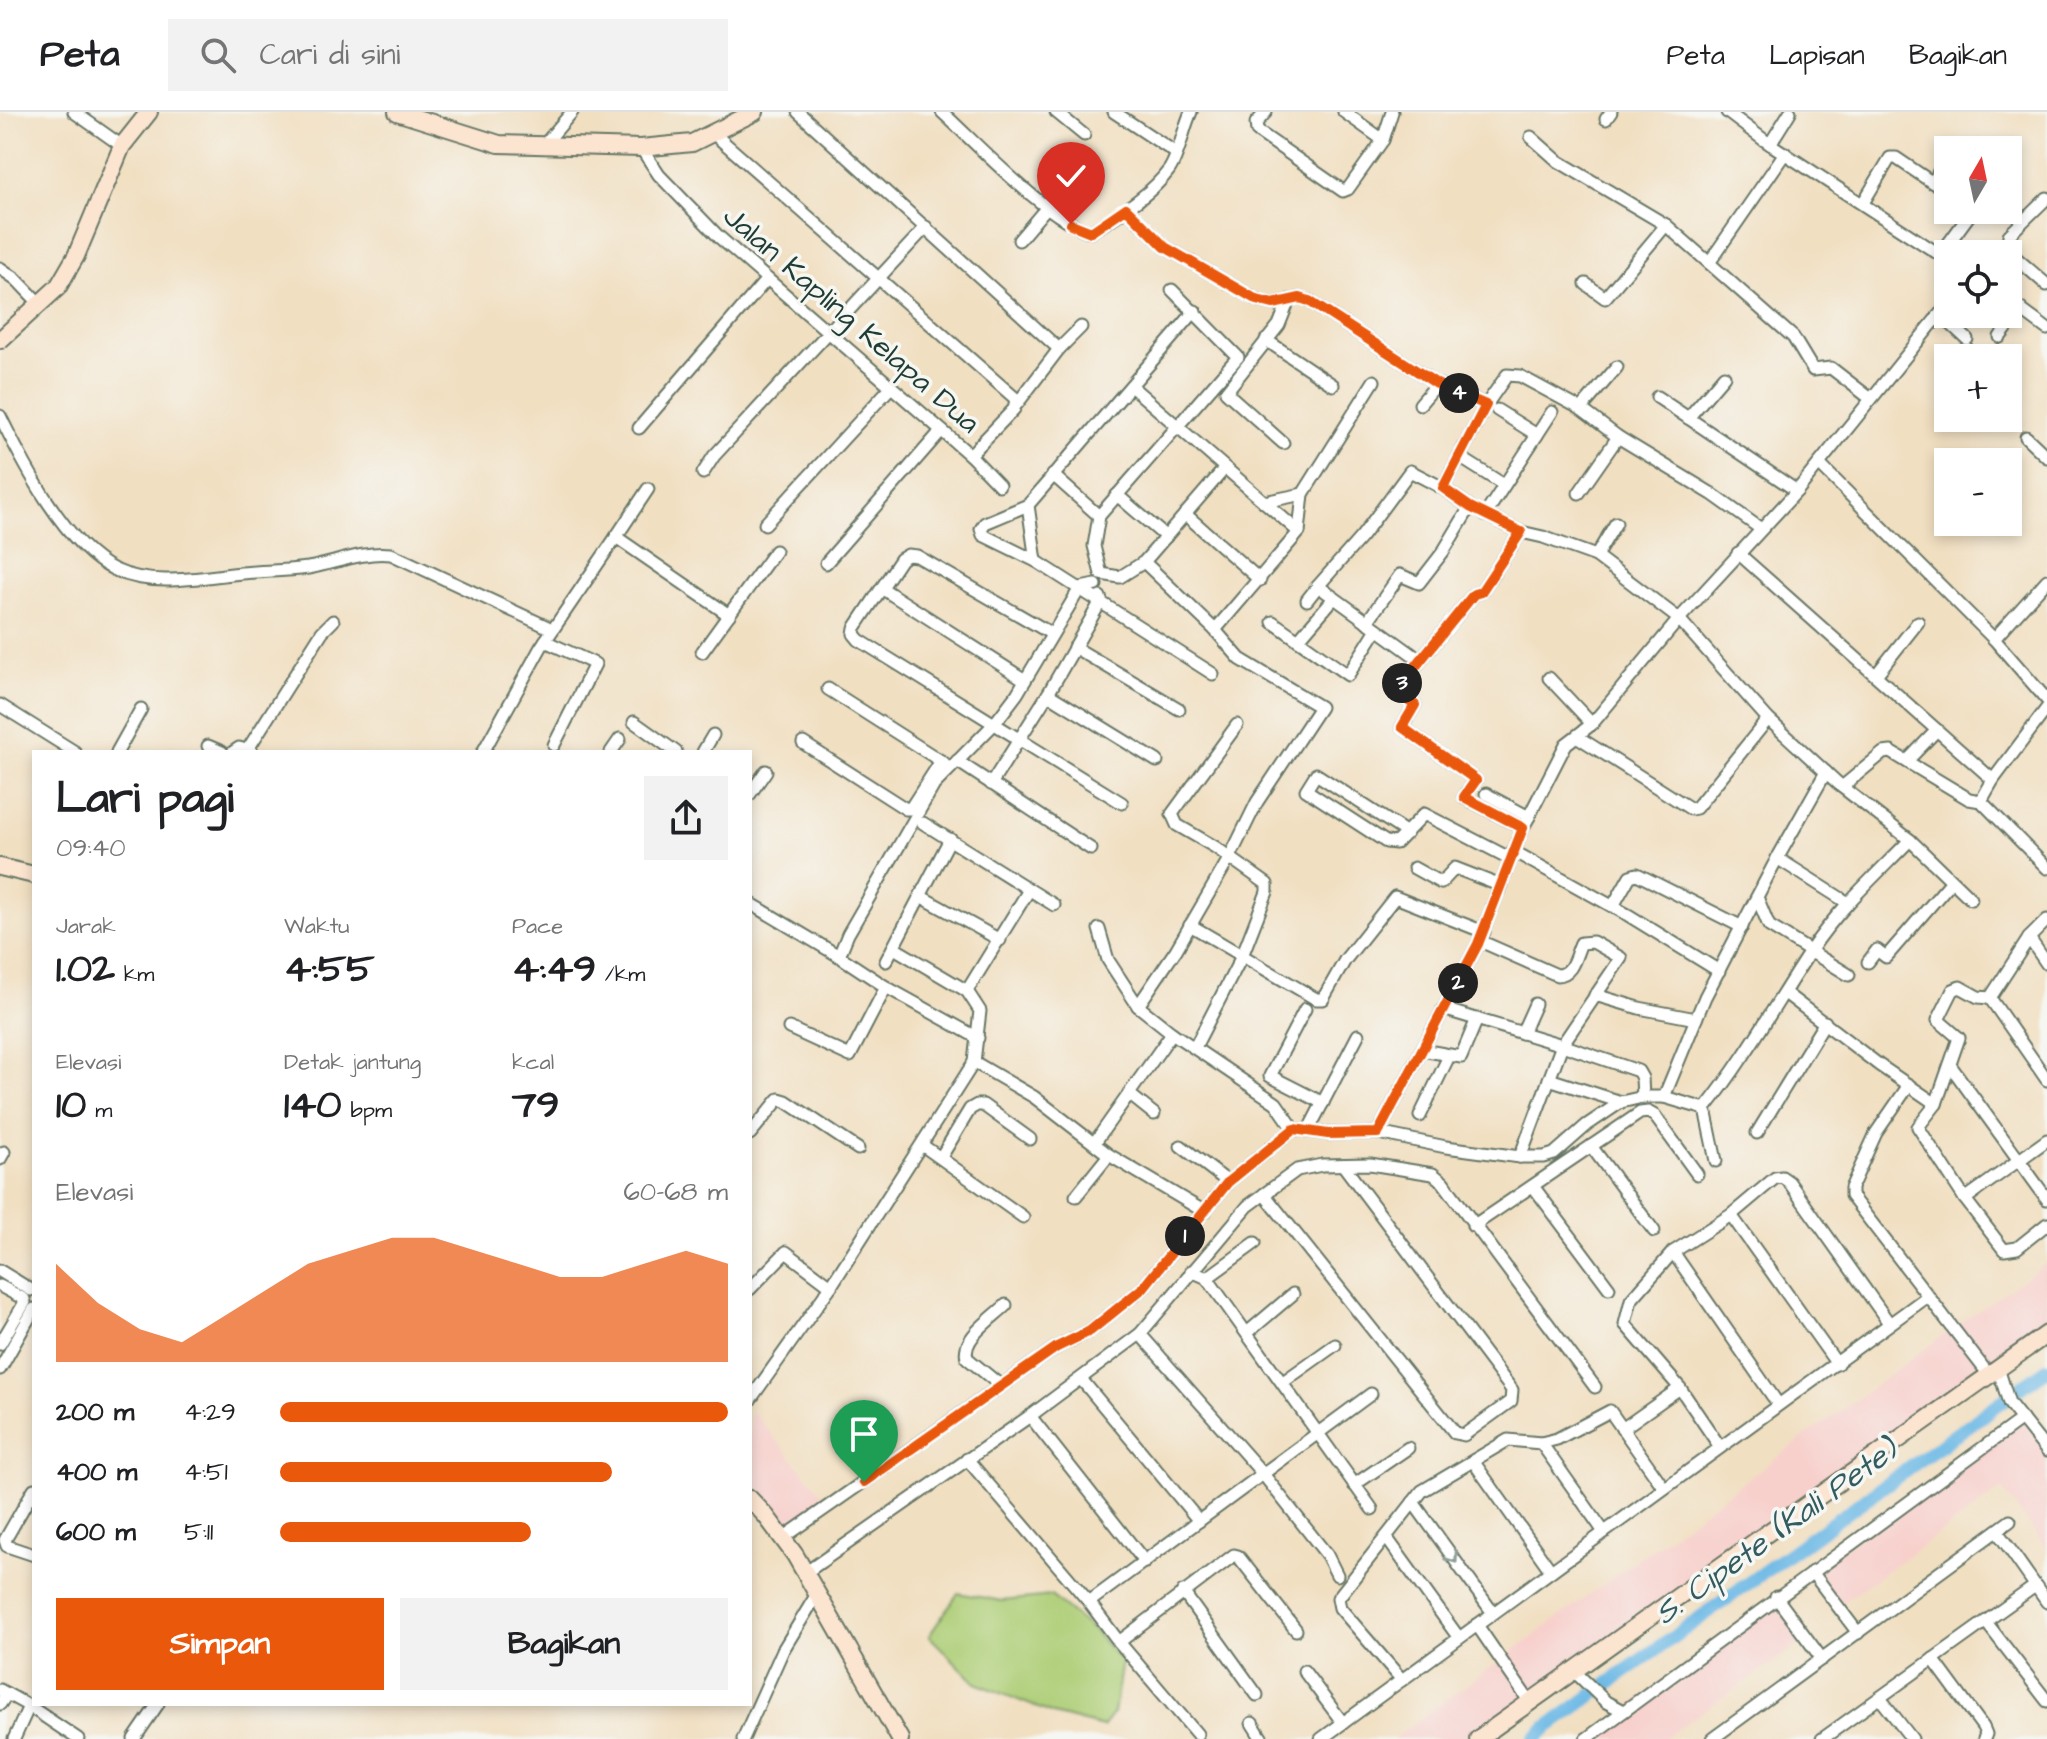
<!DOCTYPE html>
<html lang="id">
<head>
<meta charset="utf-8">
<style>
  :root { --surface:#fff; --page:#f2f2f2; --text:#202124; --muted:#757577; --line:#e0e0e0; --accent:#ea580c }
  body { margin:0; font-family:"Architects Daughter",sans-serif; background:var(--page); color:var(--text); height:100vh; display:flex; flex-direction:column; font-size:30px; white-space:nowrap }
  * { box-sizing:border-box; margin:0 }
  p { font-size:26px; color:var(--muted) }
  .icon { flex:none; width:44px; height:44px; fill:none; stroke:currentColor; stroke-width:2; stroke-linecap:round; stroke-linejoin:round }
  .map { position:relative; flex:1; overflow:hidden }
  .drawer { position:absolute; left:32px; top:638px; width:720px; height:956px; display:flex; flex-direction:column; background:var(--surface); border-radius:0px; box-shadow:0 4px 12px #0003 }
  .drawer>* { flex:none }
  .needle { width:52px; rotate:9deg }
  .controls { position:absolute; left:1934px; top:24px; display:grid; gap:16px }
  .controls a { display:grid; place-items:center; width:88px; height:88px; border-radius:0px; background:var(--surface); box-shadow:0 4px 12px #0003; font-size:40px }
  .pin { position:absolute; display:grid; place-items:center; width:68px; height:68px; color:#fff; margin:-82px -34px; border-radius:50% 50% 50% 0; rotate:-45deg; box-shadow:0 0 8px #0007 }
  .pin .icon { rotate:45deg }
  .km { position:absolute; width:40px; height:40px; margin:-20px; border-radius:50%; background:#222; color:#fff; font-size:22px; line-height:40px; text-align:center }
  .round { display:grid; place-items:center; flex:none; width:84px; height:84px; border-radius:0px; background:var(--page) }
  .summary { display:flex; align-items:center; justify-content:space-between; height:136px; padding:0 24px }
  h1 { font-size:44px; font-weight:800; line-height:60px }
  .stats { display:grid; grid-template-columns:repeat(3,1fr); gap:12px; height:136px; padding:8px 24px }
  .stats div { display:grid; align-content:center }
  .stats b { font-size:40px; font-weight:800 }
  .stats small { font-size:22px; font-weight:400 }
  .stats p { font-size:22px }
  .chart { height:224px; padding:16px 24px }
  .chart p { display:flex; justify-content:space-between }
  .chart svg { width:100%; height:144px; margin-top:8px; fill:var(--accent); opacity:.7 }
  .primary-button { display:flex; gap:16px; margin-top:auto; padding:16px 24px }
  .primary-button a { flex:1; height:92px; border-radius:0px; background:var(--accent); color:#fff; font-size:32px; font-weight:800; line-height:92px; text-align:center }
  .primary-button a+a { background:var(--page); color:var(--text) }
  ul { padding:0 24px; list-style:none; font-size:26px }
  li { display:grid; grid-template-columns:128px 96px 1fr; align-items:center; height:60px }
  li i { height:20px; border-radius:10px; background:var(--accent) }
  header { display:flex; align-items:center; gap:48px; box-sizing:border-box; height:112px; padding:0 40px; background:var(--surface); border-bottom:2px solid var(--line) }
  header strong { font-size:38px }
  nav { display:flex; gap:44px; margin-inline-start:auto; font-size:28px }
  .search { width:560px; height:72px; background:var(--page); display:flex; align-items:center; gap:20px; box-sizing:border-box; padding:0 28px; border-radius:0px; color:var(--muted); font-size:30px }
  .map>svg:first-child { display:block }
</style>
</head>
<body>
<header>
<strong>Peta</strong>
<div class="search"><svg class="icon" aria-label="search" viewBox="0 0 24 24"><circle cx="10" cy="10" r="6"/><path d="M15 15l6 6"/></svg>Cari di sini</div>
<nav><a>Peta</a><a>Lapisan</a><a>Bagikan</a></nav>
</header>
<div class="map">
<svg width="2047" height="1627" viewBox="0 0 2047 1627">
  <rect width="100%" height="100%" fill="#f6f6f2"/>
  <filter id="ink" filterUnits="userSpaceOnUse"><feTurbulence type="fractalNoise" baseFrequency=".0125" numOctaves="2"/><feDisplacementMap in="SourceGraphic" scale="16" xChannelSelector="R" yChannelSelector="G"/><feConvolveMatrix kernelMatrix="1 2 1 2 8 2 1 2 1" color-interpolation-filters="sRGB"/></filter>
  <filter id="wash" filterUnits="userSpaceOnUse"><feTurbulence type="fractalNoise" baseFrequency=".006" numOctaves="4" result="noise"/><feDisplacementMap in="SourceGraphic" scale="32" xChannelSelector="R" yChannelSelector="G"/><feGaussianBlur stdDeviation="1.8" result="paint"/><feColorMatrix in="noise" values="0 0 0 0 0 0 0 0 0 0 0 0 0 0 0 0 0 1.4 0 .05"/><feComposite in="paint" operator="in"/></filter>
  <g filter="url(#wash)">
    <rect width="100%" height="100%" fill="#f1dfc1"/>
    <!-- built -->
    <g fill="#f7d0cc">
      <path d="M2047,1151V1221L1478,1627H1393L1952,1217Z"/>
      <path d="M753,1300L827,1388L788,1417L750,1374V1304Z"/>
      <path d="M2022,1307L2047,1339V1436L2002,1377L1837,1494L1812,1460Z"/>
      <path d="M1776,1485L1807,1527L1663,1627H1586Z"/>
    </g>
    <!-- green -->
    <path fill="#adce76" stroke="#668655" stroke-width="2" d="M958,1481L1002,1489L1051,1484L1094,1519L1122,1549L1114,1601L1103,1615L1053,1602L976,1571L929,1524Z"/>
    <g fill="none" stroke-linecap="round" stroke-linejoin="round">
      <!-- canal -->
      <path stroke="#6bb8e5" stroke-width="14" d="M1535,1627L1545,1617L2047,1257"/>
    </g>
  </g>
  <g filter="url(#ink)">
    <g fill="none" stroke-linecap="round" stroke-linejoin="round">
      <!-- street casing -->
      <g stroke="#687665" stroke-width="15">
        <g id="street">
          <path d="M74,0L122,34"/>
          <path d="M798,0L1059,237"/>
          <path d="M942,0C977,32 1048,108 1091,120C1117,103 1150,84 1169,58C1179,44 1183,17 1191,0"/>
          <path d="M1056,0L1084,23"/>
          <path d="M1114,0L1176,41"/>
          <path d="M1266,0L1256,11L1257,19L1343,79L1348,77L1383,28L1392,0"/>
          <path d="M1344,0L1383,28"/>
          <path d="M1727,0L1764,28L1948,148"/>
          <path d="M1606,7L1611,0"/>
          <path d="M713,21L1016,287L1014,297L970,343"/>
          <path d="M1531,25L1558,49L1666,113L1793,225L1813,258L1831,256L1871,287"/>
          <path d="M1770,32L1790,0"/>
          <path d="M544,33L572,0"/>
          <path d="M641,36L659,63L719,125L970,343L999,373"/>
          <path d="M2047,86L2009,123L2008,139L2047,173"/>
          <path d="M1863,91L1890,46H1896L1933,71L1944,50L1948,49"/>
          <path d="M1126,96L1165,135L1257,188L1273,192L1300,186L1309,189L1437,272L1486,293"/>
          <path d="M1019,128L1047,95"/>
          <path d="M1940,143L1973,98"/>
          <path d="M1709,151L1785,41"/>
          <path d="M0,156L16,167L40,192"/>
          <path d="M1586,172L1605,186L1666,113"/>
          <path d="M2008,188L2047,217"/>
          <path d="M1940,202L1967,227"/>
          <path d="M2000,225L2021,197"/>
          <path d="M1266,228L1333,273"/>
          <path d="M1131,274L1299,420"/>
          <path d="M1657,285L1797,379"/>
          <path d="M1017,292L1059,237L1081,215"/>
          <path d="M1420,292L1437,272"/>
          <path d="M1581,297L1617,255"/>
          <path d="M1497,298L1537,323"/>
          <path d="M0,304C23,351 66,435 115,458C153,476 201,465 241,461C263,459 286,459 308,456C336,451 362,439 391,442L552,517"/>
          <path d="M1688,306L1724,264"/>
          <path d="M639,316L767,167"/>
          <path d="M2026,325L2047,345"/>
          <path d="M1283,331L1226,280L1279,213L1289,188"/>
          <path d="M1466,349L1504,373"/>
          <path d="M1819,352L1994,527"/>
          <path d="M703,361L714,344L926,115"/>
          <path d="M1053,363L1099,404L1094,434L1101,462L1120,465L1144,450L1225,356"/>
          <path d="M1579,381L1618,325"/>
          <path d="M1117,383L1166,425"/>
          <path d="M1264,390L1303,382"/>
          <path d="M1028,393L985,411L981,417L983,423L1036,449L1213,562"/>
          <path d="M1185,402L1260,468"/>
          <path d="M1485,403L1552,300"/>
          <path d="M1099,404L1238,245L1172,178"/>
          <path d="M765,412L891,275"/>
          <path d="M1761,417L1712,382L1618,325L1581,297L1520,264L1507,263L1486,293L1443,376L1470,395L1521,420L1543,425L1596,444L1679,507L1768,607L1842,675L1883,641L1891,640L1969,687L1981,689L1993,668L2047,596"/>
          <path d="M1521,420L1481,480L1474,482L1395,580L1415,593L1402,615L1476,668L1464,685L1523,716"/>
          <path d="M616,425L648,377"/>
          <path d="M1738,441L1993,668"/>
          <path d="M1596,444L1616,411"/>
          <path d="M1036,449L1028,393L1195,199"/>
          <path d="M826,451L941,319"/>
          <path d="M2047,468L1994,527L2047,588"/>
          <path d="M1318,474L1362,424L1410,359L1443,376"/>
          <path d="M883,477L1025,568"/>
          <path d="M1307,488L1318,474L1420,548"/>
          <path d="M1273,510L1348,563L1377,517"/>
          <path d="M1367,510L1400,463L1419,471L1443,440L1470,395"/>
          <path d="M1215,518L1299,420L1303,382L1374,269"/>
          <path d="M1052,522L917,444L908,443L901,447L855,516L854,522L859,528L1122,691"/>
          <path d="M1298,528L1334,486"/>
          <path d="M545,529L595,552L554,633"/>
          <path d="M1074,535L1179,597"/>
          <path d="M702,540L775,439"/>
          <path d="M1876,563L1918,510"/>
          <path d="M1549,566L1592,612"/>
          <path d="M828,577L944,651"/>
          <path d="M1048,582L1157,649"/>
          <path d="M0,593L75,640"/>
          <path d="M634,610L676,640"/>
          <path d="M1578,625L1691,697L1696,696L1768,607"/>
          <path d="M803,631L906,697H910L941,649"/>
          <path d="M208,634L222,640"/>
          <path d="M248,637L322,520L333,509"/>
          <path d="M117,640L141,597"/>
          <path d="M233,640L239,636L252,640"/>
          <path d="M483,640L541,535L616,425L729,503"/>
          <path d="M611,640L620,627"/>
          <path d="M703,640L713,623"/>
          <path d="M957,649L1091,737"/>
          <path d="M1907,649L1937,618"/>
          <path d="M991,672L1048,582L1101,489L1100,485"/>
          <path d="M1842,675L1910,728L1971,787"/>
          <path d="M750,682L766,659"/>
          <path d="M1486,682L1529,705"/>
          <path d="M1981,689L2047,756"/>
          <path d="M923,711L1054,793"/>
          <path d="M1407,721L1316,662L1306,678L1386,730L1396,731L1424,702L1511,747"/>
          <path d="M1513,739L1628,803L1719,859"/>
          <path d="M1777,746L1848,791"/>
          <path d="M1414,756L1441,771L1455,756L1501,774"/>
          <path d="M920,784L1000,828"/>
          <path d="M1757,785L1769,814L1849,863"/>
          <path d="M750,791L839,844"/>
          <path d="M1613,794L1630,764L1637,762L1742,815"/>
          <path d="M2047,808L2029,826L2047,852"/>
          <path d="M1190,813L1316,887H1323L1345,848L1395,785L1484,820"/>
          <path d="M1099,817L1108,848L1138,894L1172,921L1276,991L1294,1017"/>
          <path d="M1480,829L1557,863C1573,863 1575,844 1581,831L1593,830L1621,846L1562,933L1520,1045"/>
          <path d="M894,836L967,879"/>
          <path d="M886,849L950,727"/>
          <path d="M1868,850L1877,838L1886,845L1951,770"/>
          <path d="M1785,881L1879,953L1936,992"/>
          <path d="M1595,883L1639,896L1696,907"/>
          <path d="M1990,886L2047,968"/>
          <path d="M1990,886L2029,826"/>
          <path d="M1138,894L1176,838L1230,745L1257,690L1320,595L1240,547L1215,518L1144,450"/>
          <path d="M1305,897L1270,964L1323,991"/>
          <path d="M1443,897L1562,933L1638,959L1642,966L1643,985"/>
          <path d="M789,916L850,944L886,875"/>
          <path d="M1522,921L1535,892"/>
          <path d="M978,926L886,875L839,844L848,822L934,673L995,611L1017,582L1080,476L1096,473"/>
          <path d="M1195,935L1242,844L1267,780V772L1215,735L1177,713L1172,702L1237,613"/>
          <path d="M1422,938L1461,945L1477,907"/>
          <path d="M974,950L1034,985L1109,1043L1205,1100"/>
          <path d="M1950,953L2047,1087"/>
          <path d="M1549,967L1621,990"/>
          <path d="M1909,973L1876,1021L1851,1076V1084L1989,1263"/>
          <path d="M1129,982L1154,1002"/>
          <path d="M1664,985L1705,997"/>
          <path d="M1420,1004L1449,944"/>
          <path d="M1308,1019L1358,923"/>
          <path d="M1378,1021L1478,832L1523,716L1566,632L1592,612L1679,507L1797,379L1948,192"/>
          <path d="M1757,1021L1825,910"/>
          <path d="M750,1022L779,987L786,989L858,1037"/>
          <path d="M2047,1028L1965,1087L2004,1138L2017,1136L2047,1112"/>
          <path d="M1095,1030L1172,921"/>
          <path d="M922,1033L1023,1105"/>
          <path d="M1181,1034L1228,1070"/>
          <path d="M1591,1034L1654,1119"/>
          <path d="M941,1045L970,997L977,993H983L1030,1027"/>
          <path d="M0,1047L4,1040"/>
          <path d="M1716,1049L1705,997C1745,947 1776,891 1811,838C1838,797 1876,763 1910,728"/>
          <path d="M1533,1074L1609,1176"/>
          <path d="M1264,1082L1455,1321L1464,1323L1511,1289L1512,1278L1343,1053"/>
          <path d="M1076,1084L1109,1043"/>
          <path d="M1965,1087L1918,1015L1936,992L1959,926L1938,908L1953,878L1960,875L1978,885L1990,886"/>
          <path d="M1731,1103L1837,1252"/>
          <path d="M1473,1114L1640,1001L1648,1000L1655,1004L1697,1062"/>
          <path d="M1673,1140L1778,1292"/>
          <path d="M0,1159L31,1178"/>
          <path d="M1191,1159L1207,1166L1372,1397"/>
          <path d="M1207,1166L1255,1131"/>
          <path d="M0,1174L24,1187"/>
          <path d="M750,1177L786,1140L831,1174"/>
          <path d="M1247,1221L1293,1182"/>
          <path d="M1140,1222L1263,1362L1327,1443L1337,1463"/>
          <path d="M0,1232L25,1190"/>
          <path d="M1998,1256L2009,1291L2047,1339"/>
          <path d="M0,1257L34,1197"/>
          <path d="M1081,1267L1199,1409"/>
          <path d="M1283,1270L1335,1233"/>
          <path d="M1001,1274L967,1246C961,1226 993,1206 1006,1193"/>
          <path d="M750,1288L831,1174L974,950L980,899L967,879L1029,778"/>
          <path d="M1030,1304L1145,1450"/>
          <path d="M1622,1317L1680,1276"/>
          <path d="M1541,1331L1604,1420"/>
          <path d="M1720,1335L1680,1276L1625,1212L1631,1188L1673,1140L1731,1103L1775,1066L1782,1065L1789,1070L1889,1211"/>
          <path d="M967,1347L1089,1490L1119,1530L1234,1443L1238,1444L1296,1518"/>
          <path d="M1473,1349L1551,1459"/>
          <path d="M1354,1373L1408,1336"/>
          <path d="M34,1377L5,1428L7,1434L34,1443"/>
          <path d="M1413,1390L1493,1501"/>
          <path d="M1997,1419L2047,1490"/>
          <path d="M1386,1425L1459,1526"/>
          <path d="M783,1426L1057,1235L1090,1219L1143,1176L1228,1070L1294,1017L1328,1022L1378,1021L1446,1035L1520,1045H1544L1554,1042L1587,1013L1621,990L1643,985H1664L1705,885L1773,754L1826,660"/>
          <path d="M1812,1460L1858,1521"/>
          <path d="M805,1461L1030,1304L1140,1222L1248,1094L1297,1058L1322,1053L1370,1052L1433,1062L1443,1070L1595,1275"/>
          <path d="M1183,1480L1257,1583"/>
          <path d="M1776,1485L1822,1547"/>
          <path d="M1089,1490L1371,1282"/>
          <path d="M1986,1510L2047,1589"/>
          <path d="M1477,1513L1529,1589"/>
          <path d="M1119,1530L1197,1622"/>
          <path d="M1933,1547L1983,1615L1986,1622L1984,1627"/>
          <path d="M1573,1558L1606,1590L1623,1599"/>
          <path d="M1304,1559L1343,1611"/>
          <path d="M1402,1568L1340,1496L1338,1486L1422,1379L1508,1328L1541,1331L1557,1327L1610,1299L1664,1376"/>
          <path d="M0,1578L29,1594L78,1627"/>
          <path d="M1880,1586L1912,1627"/>
          <path d="M0,1592L7,1582"/>
          <path d="M1252,1611L1262,1627"/>
          <path d="M14,1627L29,1594"/>
          <path d="M134,1627L158,1592"/>
          <path d="M743,1627L783,1538L817,1482"/>
          <path d="M1321,1627L1928,1184"/>
          <path d="M1586,1627L2022,1307"/>
          <path d="M1712,1627L2010,1409"/>
          <path d="M1822,1627L2035,1474"/>
        </g>
      </g>
      <!-- secondary casing -->
      <g stroke="#687665" stroke-width="20">
        <g id="secondary">
          <path d="M397,0L499,32L641,36L692,31L755,0"/>
          <path d="M0,228L58,175L76,144L122,34L149,0"/>
          <path d="M0,755L34,763"/>
          <path d="M750,1387L766,1404L795,1443L900,1627"/>
          <path d="M1478,1627L2047,1222"/>
        </g>
      </g>
      <!-- street -->
      <use href="#street" stroke="#fff" stroke-width="11"/>
      <!-- secondary -->
      <use href="#secondary" stroke="#fce5d0" stroke-width="16"/>
    </g>
    <!-- one-way arrows -->
    <defs><path id="oneway-chevron" d="M-2-3.5L2.5 0L-2 3.5" fill="none" stroke-width="1.6" stroke-linecap="round" stroke-linejoin="round" transform="scale(2)"/></defs>
    <use stroke="#8f9e9a" href="#oneway-chevron" transform="translate(1453 1446) rotate(54)"/>
  </g>
  <g fill="none" stroke-linecap="round" stroke-linejoin="round" filter="url(#ink)">
    <!-- route casing -->
    <g stroke="#fff" stroke-width="16">
      <path id="route" d="M864,1370L1057,1235L1090,1219L1143,1176L1228,1070L1294,1017L1328,1022L1378,1021L1478,832L1523,716L1464,685L1476,668L1402,615L1415,593L1395,580L1474,482L1481,480L1521,420L1470,395L1443,376L1486,293L1437,272L1309,189L1300,186L1273,192L1257,188L1165,135L1126,96L1091,120L1071,112"/>
    </g>
    <!-- route -->
    <use href="#route" stroke="#ea580c" stroke-width="10"/>
  </g>
  <g text-anchor="middle" stroke-width="7" stroke-linejoin="round" paint-order="stroke">
    <!-- street labels -->
    <g font-size="30" fill="#1f3d34" stroke="#f6f6f2">
      <text transform="translate(852 207) rotate(41)" y="10">Jalan Kapling Kelapa Dua</text>
    </g>
    <!-- water labels -->
    <g font-size="32" font-style="italic" fill="#325c60" stroke="#f6f6f2">
      <text transform="translate(1775 1419) rotate(-36)" y="11">S. Cipete (Kali Pete)</text>
    </g>
  </g>
</svg>
<div class="controls">
<a><svg class="needle" viewBox="-14 -14 28 28"><path d="M0-13l5 13h-10z" fill="#e53935"/><path d="M0 13l5-13h-10z" fill="#757577"/></svg></a>
<a><svg class="icon" aria-label="locate" viewBox="0 0 24 24"><circle cx="12" cy="12" r="6"/><path d="M12 2v4M12 18v4M2 12h4M18 12h4"/></svg></a>
<a>+</a>
<a>−</a>
</div>
<div class="pin" style="left:864px;top:1370px;background:#1e9e55"><svg class="icon" aria-label="arrive" viewBox="0 0 24 24"><path d="M6 21V4h12l-3 4 3 4H6"/></svg></div>
<div class="pin" style="left:1071px;top:112px;background:#d93025"><svg class="icon" aria-label="check" viewBox="0 0 24 24"><path d="M5 12l5 5 9-10"/></svg></div>
<b class="km" style="left:1185px;top:1124px">1</b>
<b class="km" style="left:1458px;top:871px">2</b>
<b class="km" style="left:1402px;top:571px">3</b>
<b class="km" style="left:1459px;top:281px">4</b>
<section class="drawer">
<div class="summary"><div><h1>Lari pagi</h1><p>09:40</p></div><a class="round"><svg class="icon" aria-label="share" viewBox="0 0 24 24"><path d="M12 15V3M7 8l5-5 5 5M5 13v7h14v-7"/></svg></a></div>
<div class="stats">
<div><p>Jarak</p><b>1.02<small> km</small></b></div>
<div><p>Waktu</p><b>4:55</b></div>
<div><p>Pace</p><b>4:49<small> /km</small></b></div>
</div>
<div class="stats">
<div><p>Elevasi</p><b>10<small> m</small></b></div>
<div><p>Detak jantung</p><b>140<small> bpm</small></b></div>
<div><p>kcal</p><b>79</b></div>
</div>
<div class="chart"><p><span>Elevasi</span>60–68 m</p>
<svg viewBox="0 0 160 44" preserveAspectRatio="none"><path d="M0 44V14L10 26L20 34L30 38L40 30L50 22L60 14L70 10L80 6L90 6L100 10L110 14L120 18L130 18L140 14L150 10L160 14V44z"/></svg>
</div>
<ul>
<li><b>200 m</b>4:29<i style="width:100%"></i></li>
<li><b>400 m</b>4:51<i style="width:74%"></i></li>
<li><b>600 m</b>5:11<i style="width:56%"></i></li>
</ul>
<div class="primary-button"><a>Simpan</a><a>Bagikan</a></div>
</section>
</div>
</body>
</html>
